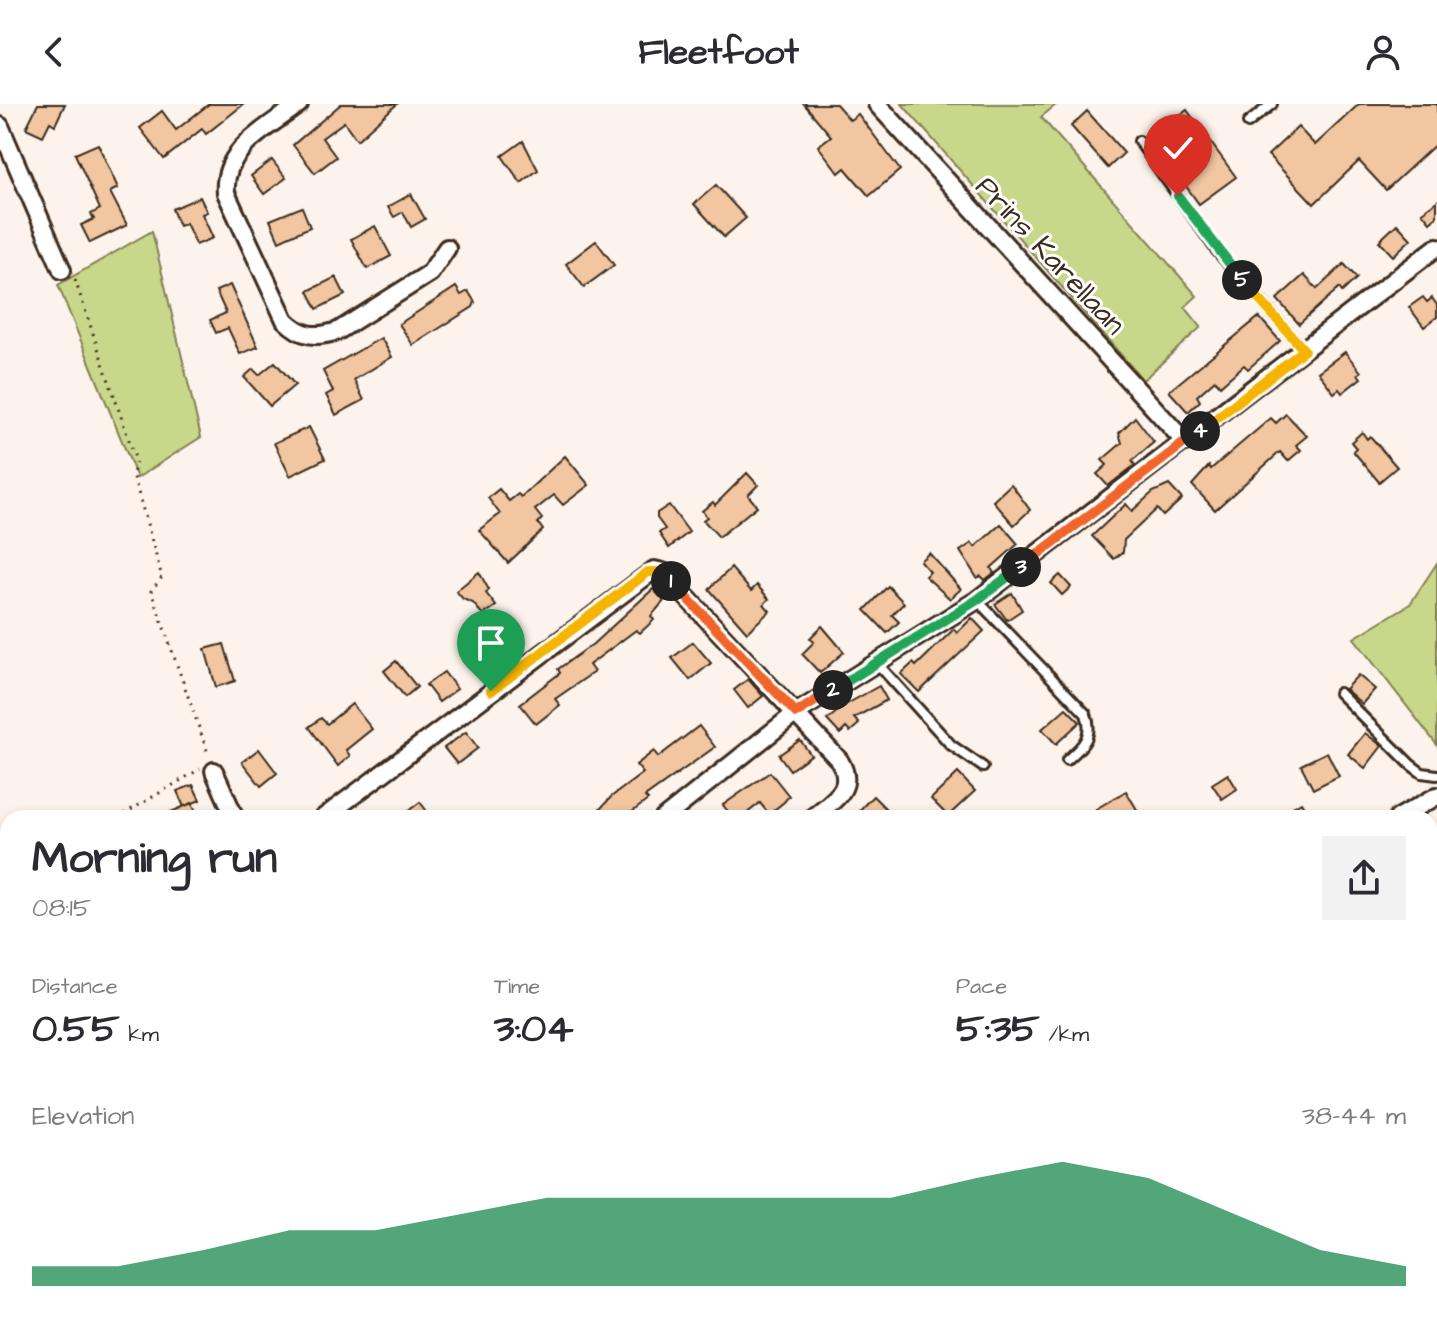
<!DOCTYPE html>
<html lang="en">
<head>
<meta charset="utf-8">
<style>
  :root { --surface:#fff; --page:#f2f2f3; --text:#2b2b33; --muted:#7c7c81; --accent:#0b8043 }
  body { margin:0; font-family:"Architects Daughter",sans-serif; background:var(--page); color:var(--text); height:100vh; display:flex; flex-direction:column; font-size:30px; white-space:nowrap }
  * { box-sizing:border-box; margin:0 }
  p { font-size:26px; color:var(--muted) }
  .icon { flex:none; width:44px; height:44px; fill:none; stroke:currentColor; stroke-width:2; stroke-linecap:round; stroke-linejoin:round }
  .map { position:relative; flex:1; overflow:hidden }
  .drawer { position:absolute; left:0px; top:706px; width:1438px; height:512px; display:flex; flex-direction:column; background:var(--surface); border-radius:24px 24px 0 0; box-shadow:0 4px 12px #0003 }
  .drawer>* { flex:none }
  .pin { position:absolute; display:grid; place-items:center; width:68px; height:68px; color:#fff; margin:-82px -34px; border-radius:50% 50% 50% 0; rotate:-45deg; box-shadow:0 0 8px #0007 }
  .pin .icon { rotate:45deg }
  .km { position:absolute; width:40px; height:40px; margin:-20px; border-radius:50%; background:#222; color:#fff; font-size:22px; line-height:40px; text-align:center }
  .round { display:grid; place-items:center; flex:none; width:84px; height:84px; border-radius:0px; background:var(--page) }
  .head { display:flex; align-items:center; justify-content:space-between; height:136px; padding:0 32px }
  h1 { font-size:44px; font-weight:700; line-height:60px }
  .figures { display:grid; grid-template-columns:repeat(3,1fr); gap:12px; height:136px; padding:8px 32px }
  .figures div { display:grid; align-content:center }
  .figures b { font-size:40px; font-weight:700 }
  .figures small { font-size:22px; font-weight:400 }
  .figures p { font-size:22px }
  .chart { height:224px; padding:16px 32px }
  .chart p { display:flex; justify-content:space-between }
  .chart svg { width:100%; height:144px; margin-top:8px; fill:var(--accent); opacity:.7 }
  header { display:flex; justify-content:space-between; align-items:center; height:104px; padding:0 32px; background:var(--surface); font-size:36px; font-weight:700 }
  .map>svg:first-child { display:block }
</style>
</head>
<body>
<header><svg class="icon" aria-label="back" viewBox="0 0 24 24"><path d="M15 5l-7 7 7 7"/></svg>Fleetfoot<svg class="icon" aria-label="person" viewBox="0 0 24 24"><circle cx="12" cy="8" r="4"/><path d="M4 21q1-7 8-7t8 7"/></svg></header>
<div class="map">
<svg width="1437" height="1218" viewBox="0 0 1437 1218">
  <rect width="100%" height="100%" fill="#fcf4ec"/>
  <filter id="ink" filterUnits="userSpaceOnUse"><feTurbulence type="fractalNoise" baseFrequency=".0125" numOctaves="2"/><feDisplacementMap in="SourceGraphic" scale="16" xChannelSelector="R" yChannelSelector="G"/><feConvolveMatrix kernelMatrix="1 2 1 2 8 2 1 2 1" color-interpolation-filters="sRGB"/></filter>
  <g filter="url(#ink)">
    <!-- green -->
    <g fill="#c9d78a" stroke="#828054" stroke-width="2">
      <path d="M902,0H1057L1041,13L1197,192L1185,203L1201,223L1143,276Z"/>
      <path d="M152,127L201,333L137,374L58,181Z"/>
      <path d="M1437,459V641L1354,534L1410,500Z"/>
    </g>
    <!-- building -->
    <g fill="#f1c6a0" stroke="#3b2a1e" stroke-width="2">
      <path d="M38,0H65L55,21L50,18L43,32L26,24Z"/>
      <path d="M209,0H244L206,30L202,25L164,55L140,24L162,7L176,26Z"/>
      <path d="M341,0H397L357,36L344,18L322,34L336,53L315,69L293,41Z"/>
      <path d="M804,0H836L850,16L858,10L900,66L869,92L845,64L839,69L818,42L831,32Z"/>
      <path d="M1359,0H1437V39L1386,86L1359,57L1314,100L1268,51L1298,23L1315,41Z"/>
      <path d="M1187,6L1236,73L1199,100L1150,33Z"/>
      <path d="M1087,7L1124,49L1108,64L1071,22Z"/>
      <path d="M523,37L538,66L521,79L502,52Z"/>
      <path d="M98,40L118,84L110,88L127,121L90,139L81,121L94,115L91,110L100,105L75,50Z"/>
      <path d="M272,56L286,74L264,90L251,72Z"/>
      <path d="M716,81L746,114L724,133L694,100Z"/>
      <path d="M411,90L425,115L411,123L403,108L394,113L388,103Z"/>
      <path d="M200,93L207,108L202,110L213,134L196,141L186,119L179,122L172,105Z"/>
      <path d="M1437,97V112L1430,118L1422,108Z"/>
      <path d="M302,103L310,123L279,137L270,116Z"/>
      <path d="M1397,120L1411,135L1393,152L1379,137Z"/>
      <path d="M375,122L391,152L367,165L351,135Z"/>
      <path d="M596,137L614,161L584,183L566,160Z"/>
      <path d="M1344,160L1357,174L1342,188L1339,184L1299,220L1277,195L1304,171L1317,185Z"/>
      <path d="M336,173L345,191L317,205L308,187Z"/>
      <path d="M230,181L258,243L240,250L228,224L216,229L210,216L226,209L216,187Z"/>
      <path d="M456,183L461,191L468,187L475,198L473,203L413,241L399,220Z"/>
      <path d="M1423,193L1427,198L1432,194L1437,201V213L1424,223L1409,203Z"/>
      <path d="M1259,213L1280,237L1248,265L1244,261L1220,282L1215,276L1197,292L1200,297L1188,308L1169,287Z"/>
      <path d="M381,234L392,253L354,276L364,296L336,311L326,291L333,287L323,267Z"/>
      <path d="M1345,248L1361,268L1358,270L1361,274L1342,289L1339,285L1334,289L1318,268Z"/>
      <path d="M275,258L295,281L270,302L244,273L253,265L259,271Z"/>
      <path d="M1286,310L1307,332L1296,341L1301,346L1288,357L1280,348L1215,406L1192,381L1209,362L1211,365L1271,314L1276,319Z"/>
      <path d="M1135,313L1154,338L1132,357L1135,361L1108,382L1097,370L1107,361L1102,356L1122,339L1119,329Z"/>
      <path d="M309,323L325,355L290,372L274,339Z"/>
      <path d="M1362,328L1367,335L1370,332L1397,363L1379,378L1353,347L1356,344L1351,338Z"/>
      <path d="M565,352L589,381L563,401L554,391L535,406L542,415L538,419L543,426L508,459L479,426L500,410L488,394L499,385L509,397L518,390L521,393Z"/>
      <path d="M747,369L758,381L748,391L757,402L719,433L703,416L707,413L702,407L713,398L715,401Z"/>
      <path d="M1011,380L1030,406L1014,421L993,397Z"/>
      <path d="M1169,381L1182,395L1163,412L1157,405L1124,436L1123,448L1114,455L1092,432L1126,400L1132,407L1153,388Z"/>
      <path d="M669,401L689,428L669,444L659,429L665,425L657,414V409Z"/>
      <path d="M1001,420L1018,440L991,464L994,469L985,476L981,472L977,474L960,447L972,439L975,443Z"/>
      <path d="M929,449L961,485L950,495L925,472L930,468L920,457Z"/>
      <path d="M731,464L751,487L757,481L769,495L764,500L770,507L747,528L709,485Z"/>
      <path d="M479,468L489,486L486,489L496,502L483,511L473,499L463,495L456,487Z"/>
      <path d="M1060,471L1071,483L1062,491L1051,479Z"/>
      <path d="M888,482L904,499L892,511L899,518L887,529L865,506Z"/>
      <path d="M653,485L664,497L651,512L654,516L640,529L636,526L589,561L594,568L555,595L560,601L536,620L520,600L560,569L558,565L593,540Z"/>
      <path d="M1012,489L1022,506L1007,516L995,500Z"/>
      <path d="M972,514L984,527L919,588L901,570L913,559L916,562L954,525L957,529Z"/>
      <path d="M822,522L844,548L820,569L802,550L814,538L810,534Z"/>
      <path d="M693,538L711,559L690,576L672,554Z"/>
      <path d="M224,540L235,577L216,583L205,545Z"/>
      <path d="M396,557L417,583L405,593L384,567Z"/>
      <path d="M444,568L457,585L439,598L426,581Z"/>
      <path d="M1358,571L1375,585L1362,600L1345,585Z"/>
      <path d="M748,575L763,592L748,604L734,586Z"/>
      <path d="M879,582L887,596L854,614L859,620L850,628L846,624L840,630L827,616L845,601Z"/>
      <path d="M352,600L372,625L346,646L350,652L338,662L309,623L321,614L327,620Z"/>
      <path d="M1066,604L1080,618L1056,640L1042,625Z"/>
      <path d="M699,622L715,643L645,693L648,696L624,714H592L611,693L643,669L636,661L654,647L658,653Z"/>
      <path d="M466,628L478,644L457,660L444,644Z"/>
      <path d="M1365,629L1382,642L1365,664L1348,650Z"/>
      <path d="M800,636L811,651L790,666L779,651Z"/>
      <path d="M259,645L277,669L261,682L242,658Z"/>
      <path d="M1327,648L1339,672L1313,685L1301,661Z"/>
      <path d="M770,668L789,692L784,698L769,710L760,699L741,714H733L723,701Z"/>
      <path d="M958,669L975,687L948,712L931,695Z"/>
      <path d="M1228,670L1237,685L1222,695L1212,680Z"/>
      <path d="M193,681L200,696L184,703L177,687Z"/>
      <path d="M1126,687L1142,714H1101L1096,705Z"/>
      <path d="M873,692L895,714H852Z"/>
      <path d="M420,698L432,714H399Z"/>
      <path d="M1301,698L1311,714H1275Z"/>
      <path d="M192,699L199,714H157Z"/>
    </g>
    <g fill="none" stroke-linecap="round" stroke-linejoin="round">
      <!-- lane casing -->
      <g stroke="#3b2a1e" stroke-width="14">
        <g id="lane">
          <path d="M1248,19L1272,0"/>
          <path d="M1139,37L1217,147L1304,246"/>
          <path d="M977,496L1086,610C1094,632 1083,642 1067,656"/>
          <path d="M876,558L951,641L983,663"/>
          <path d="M1339,589L1411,661L1422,669L1437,671"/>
          <path d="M1430,1130L1437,1137"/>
          <path d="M1437,1195V1217"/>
          <path d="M1212,1210L1221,1218"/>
          <path d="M1393,1210L1402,1218"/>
        </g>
      </g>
      <!-- street casing -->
      <g stroke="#3b2a1e" stroke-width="22">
        <g id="street">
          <path d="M299,0C268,24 222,45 226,89L285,216C302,233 316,234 338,227L430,169L447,144"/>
          <path d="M877,0L1185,338"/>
          <path d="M0,22L62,166"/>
          <path d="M214,667L235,714"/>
          <path d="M323,714L654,466L663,468L839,656C857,685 833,696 812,714"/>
          <path d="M664,714L796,609L977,496L1437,143"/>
          <path d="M1398,714L1437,692"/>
          <path d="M1430,773V798"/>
          <path d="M0,857L8,867"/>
          <path d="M156,1210L158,1218"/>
          <path d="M475,1210L481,1218"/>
          <path d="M695,1218L703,1210"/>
        </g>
      </g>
      <!-- path -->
      <g stroke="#3b2a1e" stroke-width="3" stroke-dasharray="2 6" stroke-linecap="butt">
        <path d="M75,176L136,357L133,370L162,473L151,487L209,652"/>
        <path d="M117,714L200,665"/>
        <path d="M0,786L8,781"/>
      </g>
      <!-- lane -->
      <use href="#lane" stroke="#fff" stroke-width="8"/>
      <!-- street -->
      <use href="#street" stroke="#fff" stroke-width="16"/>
    </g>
  </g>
  <g fill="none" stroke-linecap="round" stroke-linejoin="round" filter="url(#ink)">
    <!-- split-1 casing -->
    <g stroke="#fff" stroke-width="16">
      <path id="split-1" d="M491,587L648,468H663L671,477"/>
    </g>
    <!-- split-2 casing -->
    <g stroke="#fff" stroke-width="16">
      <path id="split-2" d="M671,477L796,609L833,586"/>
    </g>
    <!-- split-3 casing -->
    <g stroke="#fff" stroke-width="16">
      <path id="split-3" d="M833,586L977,496L1021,463"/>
    </g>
    <!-- split-4 casing -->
    <g stroke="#fff" stroke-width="16">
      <path id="split-4" d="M1021,463L1200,327"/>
    </g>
    <!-- split-5 casing -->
    <g stroke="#fff" stroke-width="16">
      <path id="split-5" d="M1200,327L1304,246L1242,176"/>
    </g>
    <!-- split-6 casing -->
    <g stroke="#fff" stroke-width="16">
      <path id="split-6" d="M1178,92L1242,176"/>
    </g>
    <!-- split-1 -->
    <use href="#split-1" stroke="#f5b400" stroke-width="10"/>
    <!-- split-2 -->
    <use href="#split-2" stroke="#f0652b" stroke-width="10"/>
    <!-- split-3 -->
    <use href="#split-3" stroke="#22a559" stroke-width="10"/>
    <!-- split-4 -->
    <use href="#split-4" stroke="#f0652b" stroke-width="10"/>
    <!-- split-5 -->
    <use href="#split-5" stroke="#f5b400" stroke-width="10"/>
    <!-- split-6 -->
    <use href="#split-6" stroke="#22a559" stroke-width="10"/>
  </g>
  <g text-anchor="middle" stroke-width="6" stroke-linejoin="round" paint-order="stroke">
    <!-- street labels -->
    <g font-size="30" fill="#3b2a1e" stroke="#fff">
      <text transform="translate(1051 151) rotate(47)" y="10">Prins Karellaan</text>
    </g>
  </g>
</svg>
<div class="pin" style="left:491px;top:587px;background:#1e9e55"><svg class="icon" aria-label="arrive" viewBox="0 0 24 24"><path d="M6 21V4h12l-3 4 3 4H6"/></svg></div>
<div class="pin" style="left:1178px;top:92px;background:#d93025"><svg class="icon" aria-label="check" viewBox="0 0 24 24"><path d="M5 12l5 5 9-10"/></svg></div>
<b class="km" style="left:671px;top:477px">1</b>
<b class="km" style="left:833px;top:586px">2</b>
<b class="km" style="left:1021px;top:463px">3</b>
<b class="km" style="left:1200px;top:327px">4</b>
<b class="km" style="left:1242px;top:176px">5</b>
<section class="drawer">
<div class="head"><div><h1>Morning run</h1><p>08:15</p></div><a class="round"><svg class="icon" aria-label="share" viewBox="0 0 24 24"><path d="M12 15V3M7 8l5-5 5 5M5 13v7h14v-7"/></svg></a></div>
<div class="figures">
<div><p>Distance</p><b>0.55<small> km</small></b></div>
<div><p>Time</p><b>3:04</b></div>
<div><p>Pace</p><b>5:35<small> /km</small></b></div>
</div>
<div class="chart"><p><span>Elevation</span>38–44 m</p>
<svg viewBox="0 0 160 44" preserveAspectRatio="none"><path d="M0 44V38L10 38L20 33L30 27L40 27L50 22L60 17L70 17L80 17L90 17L100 17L110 11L120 6L130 11L140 22L150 33L160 38V44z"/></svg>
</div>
</section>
</div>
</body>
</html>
